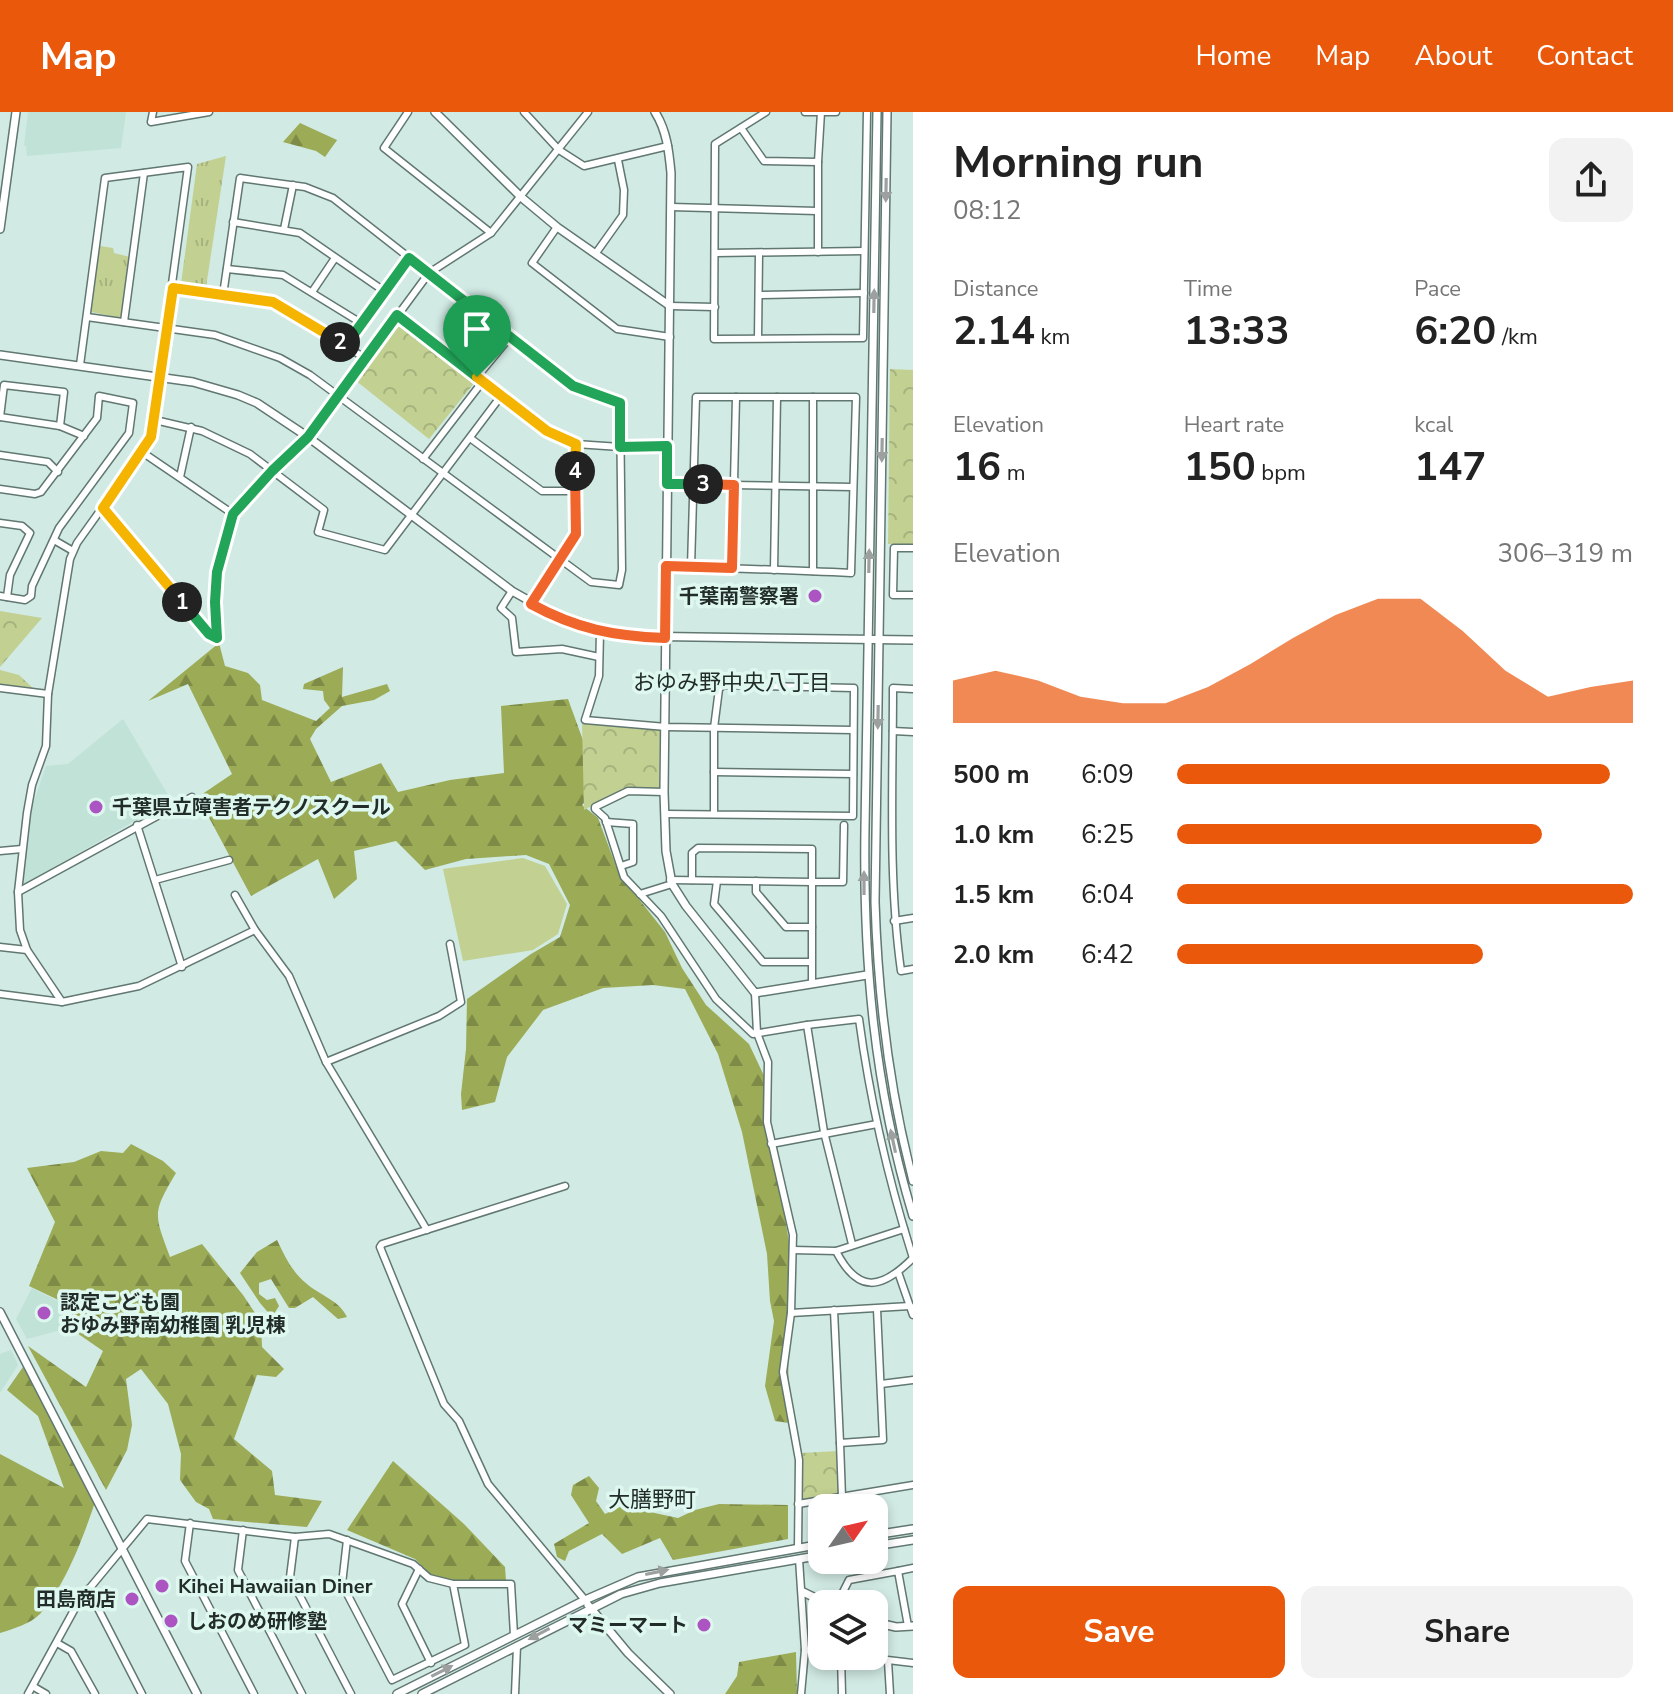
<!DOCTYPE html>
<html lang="en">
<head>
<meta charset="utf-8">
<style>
  :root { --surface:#fff; --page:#f2f2f2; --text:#222; --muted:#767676; --accent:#ea580c }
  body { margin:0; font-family:"Nunito Sans","Noto Sans JP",sans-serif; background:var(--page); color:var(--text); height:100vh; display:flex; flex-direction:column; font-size:30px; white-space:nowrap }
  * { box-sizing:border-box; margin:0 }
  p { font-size:26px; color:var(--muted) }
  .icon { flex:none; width:44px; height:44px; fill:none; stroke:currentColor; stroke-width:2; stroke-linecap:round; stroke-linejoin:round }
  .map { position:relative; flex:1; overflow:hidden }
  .sheet { display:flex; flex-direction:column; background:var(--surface); width:760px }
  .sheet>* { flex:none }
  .needle { width:52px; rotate:56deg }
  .tools { position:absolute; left:808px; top:1382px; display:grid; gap:16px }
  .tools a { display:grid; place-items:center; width:80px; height:80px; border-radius:16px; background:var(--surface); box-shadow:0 4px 12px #0003; font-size:40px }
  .pin { position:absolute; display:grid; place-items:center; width:68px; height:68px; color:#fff; margin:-82px -34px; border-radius:50% 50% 50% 0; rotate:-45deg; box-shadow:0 0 8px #0007 }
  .pin .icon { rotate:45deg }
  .km { position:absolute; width:40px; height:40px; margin:-20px; border-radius:50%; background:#222; color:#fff; font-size:22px; line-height:40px; text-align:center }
  .round { display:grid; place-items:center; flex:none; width:84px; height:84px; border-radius:16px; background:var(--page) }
  .head { display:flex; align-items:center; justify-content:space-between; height:136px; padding:0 40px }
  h1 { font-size:44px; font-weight:700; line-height:60px }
  .stats { display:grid; grid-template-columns:repeat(3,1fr); gap:12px; height:136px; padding:8px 40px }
  .stats div { display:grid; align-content:center }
  .stats b { font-size:40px; font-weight:700 }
  .stats small { font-size:22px; font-weight:400 }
  .stats p { font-size:22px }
  .chart { height:224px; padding:16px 40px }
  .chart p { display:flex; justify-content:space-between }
  .chart svg { width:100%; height:144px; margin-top:8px; fill:var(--accent); opacity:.7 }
  .action { display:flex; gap:16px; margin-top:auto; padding:16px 40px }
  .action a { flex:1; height:92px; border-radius:16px; background:var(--accent); color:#fff; font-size:32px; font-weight:700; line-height:92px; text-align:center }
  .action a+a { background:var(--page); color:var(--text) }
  ul { padding:0 40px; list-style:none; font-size:26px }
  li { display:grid; grid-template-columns:128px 96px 1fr; align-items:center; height:60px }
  li i { height:20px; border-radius:10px; background:var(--accent) }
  header { display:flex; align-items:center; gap:48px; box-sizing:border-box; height:112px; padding:0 40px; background:var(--accent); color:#fff }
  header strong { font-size:38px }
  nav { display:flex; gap:44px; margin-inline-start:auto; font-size:28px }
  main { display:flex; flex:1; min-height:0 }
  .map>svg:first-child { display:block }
</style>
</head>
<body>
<header>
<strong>Map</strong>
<nav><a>Home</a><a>Map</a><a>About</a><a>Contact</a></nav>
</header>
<main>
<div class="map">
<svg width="913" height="1582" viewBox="0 0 913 1582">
  <defs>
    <pattern id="grass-tufts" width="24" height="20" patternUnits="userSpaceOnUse" patternTransform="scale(2)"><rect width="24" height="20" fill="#c2d092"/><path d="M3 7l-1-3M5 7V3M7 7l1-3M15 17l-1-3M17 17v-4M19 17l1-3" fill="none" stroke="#a6b37e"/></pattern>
    <pattern id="forest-firs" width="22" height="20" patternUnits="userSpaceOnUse" patternTransform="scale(2)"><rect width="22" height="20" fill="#9bab56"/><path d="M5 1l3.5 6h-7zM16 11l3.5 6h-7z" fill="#7e8b47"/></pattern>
    <pattern id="park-crowns" width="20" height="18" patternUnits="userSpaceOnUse" patternTransform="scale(2)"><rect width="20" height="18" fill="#c2d092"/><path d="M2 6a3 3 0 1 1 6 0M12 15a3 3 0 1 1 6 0" fill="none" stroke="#a6b37e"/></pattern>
  </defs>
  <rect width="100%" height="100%" fill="#d1eae3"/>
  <!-- built -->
  <g fill="#c0e2d7">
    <path d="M28,0H126L121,36L27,44L26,34H24Z"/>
    <path d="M123,607L171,688L21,774L30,701L46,654L68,652Z"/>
    <path d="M32,1176L71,1196L61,1218L27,1227L16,1207Z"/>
    <path d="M11,1238L18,1253L0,1281V1242Z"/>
  </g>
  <!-- grass -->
  <g fill="url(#grass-tufts)">
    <path d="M226,44L206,175L181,172L197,52Z"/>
    <path d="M100,134L113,136L114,141L130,145L121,206L91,200Z"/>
  </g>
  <!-- forest -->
  <g fill="url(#forest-firs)">
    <path d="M300,11L337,28L325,45L316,39L283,30Z"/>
    <path d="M219,531L225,554L248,561L260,573L262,588L316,609L330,596L324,588L323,579L303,577L304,572L343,555L342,585L387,572L390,579L374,588L342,594L316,617L310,627L331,670L381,651L398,680L450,668L504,661L501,594L568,587L584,631L594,680L582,693L598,706L619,762L665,820L682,856L706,893L749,932L767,970L764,1006L779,1070L793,1154L788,1225L789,1311L775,1309L765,1274L774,1209L770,1189L767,1142L742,1020L718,942L685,877L653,873L603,876L543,898L507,945L495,990L462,998L461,982L466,937L467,887L531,842L560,825L570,793L549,752L526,743L466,747L425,758L396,729L354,739L357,767L334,787L318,747L251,784L198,685L232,662L188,572L148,589Z"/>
    <path d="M131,1032L163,1049L176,1061C152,1101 154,1102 170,1145L202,1132L243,1183L261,1210L262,1235L284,1257L276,1265L257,1263L234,1327L272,1359L275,1383L322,1389L307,1415L213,1407L209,1397L196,1390L180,1368L181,1342L168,1292L141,1257L126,1267L132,1313L127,1338L106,1378L28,1234L86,1275L103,1239L64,1212L73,1195L29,1174L55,1110L27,1056L74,1050L101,1039L123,1041Z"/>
    <path d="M277,1128C285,1145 292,1160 307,1172C321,1184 339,1188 347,1205L338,1207L313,1185L295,1196H289L271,1167L259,1171V1182L267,1188L275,1186L279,1194L272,1205L260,1191L240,1161L257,1140Z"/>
    <path d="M23,1255L96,1387C85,1421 65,1475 40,1502C30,1512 13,1517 0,1521V1342L64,1376L38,1304L7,1278Z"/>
    <path d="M393,1349L464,1412L505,1455L506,1469H456L431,1463L415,1447L347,1418Z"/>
    <path d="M589,1364L599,1376L596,1389L605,1402L622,1394L678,1406L695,1398L719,1392L788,1393V1427L673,1448L660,1426L622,1442L602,1422L569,1439L565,1449L557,1445L554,1432L589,1411L571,1383L573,1373Z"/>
    <path d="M796,1540L797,1582H725L737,1564L739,1550Z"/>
  </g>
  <!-- park -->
  <g fill="url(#park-crowns)">
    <path d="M402,213L475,270L429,327L355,268L395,217Z"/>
    <path d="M890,257L913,258V432H888Z"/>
    <path d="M0,499L42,506L0,555Z"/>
    <path d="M0,558L19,563L34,577L0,572Z"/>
    <path d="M582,611L660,618L659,677L624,676L584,698Z"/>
    <path d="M838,1339V1382L801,1388L803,1354L801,1341Z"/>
  </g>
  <!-- pitch -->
  <path fill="#c2d092" d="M523,746L545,754L567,792L558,822L533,838L463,849L443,757Z"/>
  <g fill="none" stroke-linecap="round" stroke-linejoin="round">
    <!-- minor casing -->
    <g stroke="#617771" stroke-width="9">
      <g id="minor">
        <path d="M153,0L151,10L209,0"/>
        <path d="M408,0L384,36L491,121"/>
        <path d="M524,0L559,38L584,54L668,34"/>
        <path d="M766,0L715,32L714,227L863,226L867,0"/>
        <path d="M805,0H836"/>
        <path d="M741,16L764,49L818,50"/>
        <path d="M671,95L817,99"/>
        <path d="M233,110L300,121L384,179"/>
        <path d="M557,115L532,151L617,217L670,225"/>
        <path d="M284,117L293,73"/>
        <path d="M818,140V50L821,0"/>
        <path d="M596,141L623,103L624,78L618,48"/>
        <path d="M716,141L864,139"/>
        <path d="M227,157L283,163L361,211L346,233"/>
        <path d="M173,176L273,190L365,246"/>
        <path d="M312,180L335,146"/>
        <path d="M759,183L864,181"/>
        <path d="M670,194L715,195"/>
        <path d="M397,203L547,319L576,332L620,335L667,334"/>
        <path d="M87,205L215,223L280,246L310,263L591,470L619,473L622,458L620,291L573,274L333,86L305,75L240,66L223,183"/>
        <path d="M124,210L144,61"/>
        <path d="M361,211L409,146"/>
        <path d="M758,226L759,141"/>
        <path d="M477,265L510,225"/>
        <path d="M0,305L4,273L64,280L60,314"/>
        <path d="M0,305L60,314L84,324"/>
        <path d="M155,308L202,319L250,342L324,398L318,420L385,438L501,284"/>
        <path d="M470,326L542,379H573"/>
        <path d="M142,340L233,402"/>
        <path d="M0,343L48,350L58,360"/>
        <path d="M423,347L483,269"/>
        <path d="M180,365L191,315"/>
        <path d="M667,372L853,375"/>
        <path d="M0,377L35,382L41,380L97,306L99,284L133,291L129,321L59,416L32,474L31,484L25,488L0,484"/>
        <path d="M103,396L209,522L217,526"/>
        <path d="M0,411L22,414L30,421L10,463L7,485"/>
        <path d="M54,428L73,439"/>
        <path d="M913,436H894L893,483H913"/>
        <path d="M666,454C727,456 789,458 851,461L856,285H696L691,455"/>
        <path d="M732,456L736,285"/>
        <path d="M774,458L777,285"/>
        <path d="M813,459V285"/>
        <path d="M512,479L501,496L512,506L516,540L562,537L599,545"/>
        <path d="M531,492L576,422L573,379L576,332"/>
        <path d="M600,520L599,564L585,608L666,615L853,618"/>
        <path d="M217,526L215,490L217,460L233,402L272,359L308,325L429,161L491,121L588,0"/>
        <path d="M0,576L48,582"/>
        <path d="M913,577L893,576C893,670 888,766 901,859L913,857"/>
        <path d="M893,619L913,620"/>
        <path d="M714,660L853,662"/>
        <path d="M664,680L628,679L595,695V697L605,706L624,765L661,804L716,887L753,922L807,913L824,1020L852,1132"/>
        <path d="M665,702L853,704L854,576L723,573L719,577L714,616V702"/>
        <path d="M606,710L633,712V750L621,754"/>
        <path d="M137,713L182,855"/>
        <path d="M0,739L22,737"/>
        <path d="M155,768L229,748"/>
        <path d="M670,768L812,770V870"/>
        <path d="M692,768V741L698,736L812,737V770H843L844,713"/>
        <path d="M717,769L714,792L763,850H811"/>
        <path d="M756,769V780L786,815H812"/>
        <path d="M18,780L192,685"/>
        <path d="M640,782L672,772"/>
        <path d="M235,783L255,818L289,864L326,950L427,1118"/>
        <path d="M894,809L913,806"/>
        <path d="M0,835L27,838"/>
        <path d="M755,881L757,921L768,950L767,1010L793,1123L791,1201L783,1260L799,1348L798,1436"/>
        <path d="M0,882L62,890L139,874L255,818"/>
        <path d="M62,890L27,838L20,818L18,780L27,701L32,673L46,634L48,582L70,447L77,431L142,340L151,325L188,55L105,66L80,253"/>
        <path d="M807,913L859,907C870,989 888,1067 913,1146"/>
        <path d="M326,950L439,904L461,890L450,832"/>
        <path d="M771,1032L877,1012"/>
        <path d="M565,1074L382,1132L380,1135L444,1292L459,1309L488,1372L585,1488"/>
        <path d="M793,1138L836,1139L904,1117"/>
        <path d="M836,1139C858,1182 881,1178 913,1146"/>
        <path d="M898,1160L913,1203"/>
        <path d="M834,1198L840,1331L883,1328L877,1197"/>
        <path d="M791,1201L910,1194"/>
        <path d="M881,1272L913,1268"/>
        <path d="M840,1331L842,1385"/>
        <path d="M798,1392L913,1373"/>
        <path d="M190,1411L185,1449L254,1582"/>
        <path d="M243,1418L238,1458L302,1582"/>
        <path d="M295,1425L290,1465L351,1582"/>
        <path d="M347,1428L342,1472L392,1568L465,1533L453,1472"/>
        <path d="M799,1447L805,1538L801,1582"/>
        <path d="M419,1457L402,1492L431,1551"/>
        <path d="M898,1459L913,1456"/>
        <path d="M88,1477L142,1582"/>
        <path d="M837,1492L849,1468L898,1459L908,1514"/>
        <path d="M57,1531L71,1539L95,1582"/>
        <path d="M805,1538L822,1540"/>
        <path d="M841,1544L842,1582"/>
        <path d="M854,1544L913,1551"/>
        <path d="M888,1549L890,1582"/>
        <path d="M34,1575L46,1582"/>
        <path d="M28,1582L79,1489L147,1407L295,1425L329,1422L413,1452L429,1466L453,1472H511L514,1523"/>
        <path d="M515,1582L517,1534"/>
      </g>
    </g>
    <!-- tertiary casing -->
    <g stroke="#617771" stroke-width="10">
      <g id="tertiary">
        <path d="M435,0L521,85L557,115L670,194"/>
        <path d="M655,0C667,19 669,40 671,61L664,680L666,739L672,772L686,794L755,881L867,863"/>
        <path d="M877,0L865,716C863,850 874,975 913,1104"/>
        <path d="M887,0L875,790C878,884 889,977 913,1069"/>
        <path d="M0,117L16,0"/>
        <path d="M0,243L193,270L238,283L257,291L308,325L512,479L569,511L627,524L913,528"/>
        <path d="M0,1200L197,1582"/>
        <path d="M874,1423L913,1417"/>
        <path d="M874,1434L913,1428"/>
        <path d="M803,1480L828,1492"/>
        <path d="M588,1493L628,1541L670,1582"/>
        <path d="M874,1510L896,1515L913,1514"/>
        <path d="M397,1582L585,1488L638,1465L822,1432"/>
        <path d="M422,1582L621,1482L660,1471L822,1443"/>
      </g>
    </g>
    <!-- minor -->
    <use href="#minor" stroke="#fff" stroke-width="6"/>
    <!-- tertiary -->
    <use href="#tertiary" stroke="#fff" stroke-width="7"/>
  </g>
  <!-- one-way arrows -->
  <defs><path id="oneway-solid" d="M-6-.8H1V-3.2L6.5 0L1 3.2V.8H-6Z" transform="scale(2)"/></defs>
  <g fill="#9ca09f">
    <use href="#oneway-solid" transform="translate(886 78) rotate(91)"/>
    <use href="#oneway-solid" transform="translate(874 189) rotate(-89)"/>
    <use href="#oneway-solid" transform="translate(882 338) rotate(91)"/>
    <use href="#oneway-solid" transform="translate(869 449) rotate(-89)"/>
    <use href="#oneway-solid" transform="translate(878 605) rotate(91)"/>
    <use href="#oneway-solid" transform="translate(864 771) rotate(-90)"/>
    <use href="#oneway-solid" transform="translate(893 1029) rotate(-102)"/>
    <use href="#oneway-solid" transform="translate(657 1460) rotate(-12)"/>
    <use href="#oneway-solid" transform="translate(539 1522) rotate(152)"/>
    <use href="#oneway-solid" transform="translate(442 1559) rotate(-27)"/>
  </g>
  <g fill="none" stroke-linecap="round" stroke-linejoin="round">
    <!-- split-1 casing -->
    <g stroke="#fff" stroke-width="16">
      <path id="split-1" d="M182,490L209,522L217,526L215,490L217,460L233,402L272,359L308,325L397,203L477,265"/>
    </g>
    <!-- split-2 casing -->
    <g stroke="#fff" stroke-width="16">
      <path id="split-2" d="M182,490L103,396L151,325L173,176L273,190L340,230"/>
    </g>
    <!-- split-3 casing -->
    <g stroke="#fff" stroke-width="16">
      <path id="split-3" d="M340,230L346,233L409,146L573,274L620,291V335L667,334V372H703"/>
    </g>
    <!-- split-4 casing -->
    <g stroke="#fff" stroke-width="16">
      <path id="split-4" d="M575,359L576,422L531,492C577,517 613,524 665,526L666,454L732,456L734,373L703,372"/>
    </g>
    <!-- split-5 casing -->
    <g stroke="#fff" stroke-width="16">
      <path id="split-5" d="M477,265L547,319L576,332L575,359"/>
    </g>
    <!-- split-1 -->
    <use href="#split-1" stroke="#22a559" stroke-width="10"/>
    <!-- split-2 -->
    <use href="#split-2" stroke="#f5b400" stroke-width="10"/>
    <!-- split-3 -->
    <use href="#split-3" stroke="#22a559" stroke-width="10"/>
    <!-- split-4 -->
    <use href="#split-4" stroke="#f0652b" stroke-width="10"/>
    <!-- split-5 -->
    <use href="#split-5" stroke="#f5b400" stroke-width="10"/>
  </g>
  <!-- markers -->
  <g fill="#ac55c2" stroke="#def8f0" stroke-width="3">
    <circle cx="815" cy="484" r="8"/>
    <circle cx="96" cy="695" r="8"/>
    <circle cx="44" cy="1201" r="8"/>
    <circle cx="162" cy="1474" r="8"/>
    <circle cx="132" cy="1487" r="8"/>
    <circle cx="171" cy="1509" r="8"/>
    <circle cx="704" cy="1513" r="8"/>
  </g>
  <g text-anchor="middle" stroke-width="7" stroke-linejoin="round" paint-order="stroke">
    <!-- poi labels -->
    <g font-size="20" font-weight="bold" fill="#222c29" stroke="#def8f0" text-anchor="start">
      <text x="799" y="491" text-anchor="end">千葉南警察署</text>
      <text x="112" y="702">千葉県立障害者テクノスクール</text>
      <text x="60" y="1197">認定こども園<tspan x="60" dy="23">おゆみ野南幼稚園 乳児棟</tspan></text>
      <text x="178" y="1481">Kihei Hawaiian Diner</text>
      <text x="116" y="1494" text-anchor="end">田島商店</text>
      <text x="187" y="1516">しおのめ研修塾</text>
      <text x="688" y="1520" text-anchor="end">マミーマート</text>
    </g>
    <!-- neighbourhood labels -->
    <g font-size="22" fill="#222c29" stroke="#def8f0">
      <text x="732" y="578">おゆみ野中央八丁目</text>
      <text x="652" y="1395">大膳野町</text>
    </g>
  </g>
</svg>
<div class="tools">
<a><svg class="needle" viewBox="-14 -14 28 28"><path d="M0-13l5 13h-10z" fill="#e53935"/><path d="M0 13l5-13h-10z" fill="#767676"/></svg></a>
<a><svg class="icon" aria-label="layers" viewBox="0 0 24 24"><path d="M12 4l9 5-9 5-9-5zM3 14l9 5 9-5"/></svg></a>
</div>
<div class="pin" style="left:477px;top:265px;background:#1e9e55"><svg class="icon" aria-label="arrive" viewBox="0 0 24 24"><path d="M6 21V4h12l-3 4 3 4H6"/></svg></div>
<b class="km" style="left:182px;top:490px">1</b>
<b class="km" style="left:340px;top:230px">2</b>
<b class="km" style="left:703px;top:372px">3</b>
<b class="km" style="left:575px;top:359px">4</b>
</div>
<section class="sheet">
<div class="head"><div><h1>Morning run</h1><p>08:12</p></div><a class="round"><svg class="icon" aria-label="share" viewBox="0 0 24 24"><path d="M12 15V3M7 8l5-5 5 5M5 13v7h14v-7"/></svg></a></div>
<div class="stats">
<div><p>Distance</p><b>2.14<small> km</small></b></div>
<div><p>Time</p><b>13:33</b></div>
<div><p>Pace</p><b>6:20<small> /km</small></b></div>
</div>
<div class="stats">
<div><p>Elevation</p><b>16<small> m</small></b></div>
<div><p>Heart rate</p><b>150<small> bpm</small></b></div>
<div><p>kcal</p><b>147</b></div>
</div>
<div class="chart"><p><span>Elevation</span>306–319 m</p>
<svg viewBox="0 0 160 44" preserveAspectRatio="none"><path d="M0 44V31L10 28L20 31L30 36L40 38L50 38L60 33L70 26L80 18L90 11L100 6L110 6L120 16L130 28L140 36L150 33L160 31V44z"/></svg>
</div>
<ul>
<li><b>500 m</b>6:09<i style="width:95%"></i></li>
<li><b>1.0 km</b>6:25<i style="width:80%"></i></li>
<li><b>1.5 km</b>6:04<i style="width:100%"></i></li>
<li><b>2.0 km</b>6:42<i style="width:67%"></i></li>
</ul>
<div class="action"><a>Save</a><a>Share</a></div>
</section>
</main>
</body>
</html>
